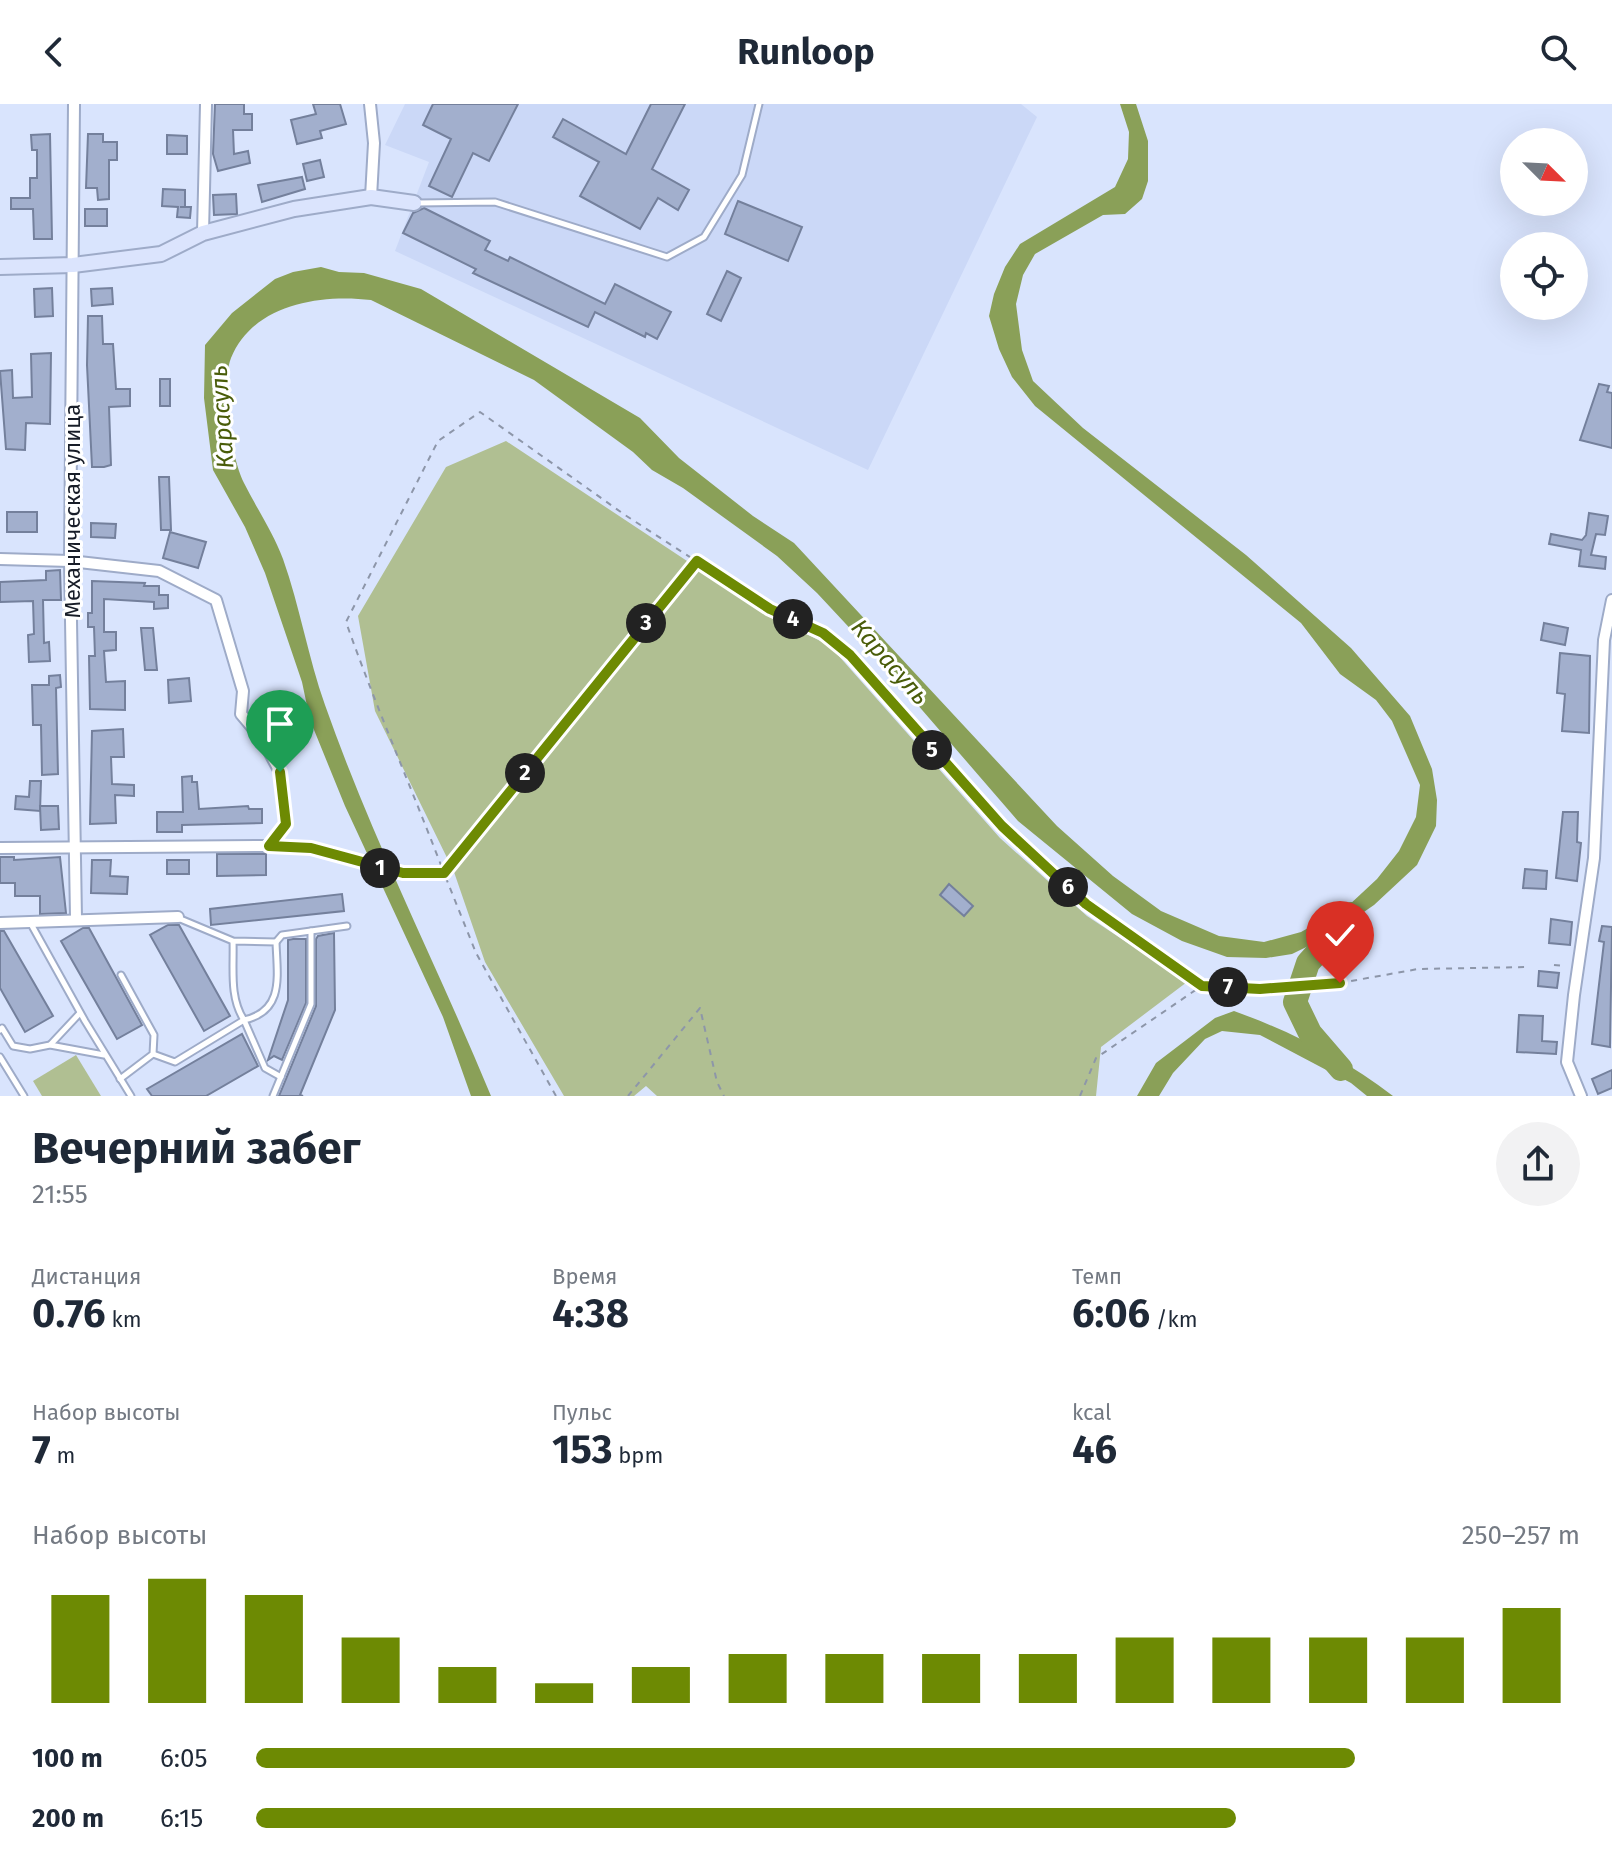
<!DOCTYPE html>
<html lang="ru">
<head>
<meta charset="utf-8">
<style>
  :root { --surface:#fff; --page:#f2f2f3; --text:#1f2937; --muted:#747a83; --accent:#6d8a03 }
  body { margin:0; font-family:"Fira Sans",sans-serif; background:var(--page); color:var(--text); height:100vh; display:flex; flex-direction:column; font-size:30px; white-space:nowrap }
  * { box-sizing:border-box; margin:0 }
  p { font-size:26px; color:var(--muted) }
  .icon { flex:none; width:44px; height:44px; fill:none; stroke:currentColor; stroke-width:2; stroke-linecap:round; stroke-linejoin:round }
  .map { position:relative; height:992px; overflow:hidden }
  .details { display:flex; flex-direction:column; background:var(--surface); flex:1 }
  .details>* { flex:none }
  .needle { width:52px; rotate:114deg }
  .buttons { position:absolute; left:1500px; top:24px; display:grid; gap:16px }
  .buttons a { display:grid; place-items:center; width:88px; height:88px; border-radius:50%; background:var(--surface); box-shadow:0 8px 32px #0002; font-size:40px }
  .pin { position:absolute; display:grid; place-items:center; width:68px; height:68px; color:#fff; margin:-82px -34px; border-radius:50% 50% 50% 0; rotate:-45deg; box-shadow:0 0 8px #0007 }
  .pin .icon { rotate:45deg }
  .km { position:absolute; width:40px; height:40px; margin:-20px; border-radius:50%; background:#222; color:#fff; font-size:22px; line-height:40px; text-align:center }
  .round { display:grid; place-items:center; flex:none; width:84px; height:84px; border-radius:42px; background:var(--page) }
  .overview { display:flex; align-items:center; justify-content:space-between; height:136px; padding:0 32px }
  h1 { font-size:44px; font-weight:700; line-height:60px }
  .metrics { display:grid; grid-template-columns:repeat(3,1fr); gap:12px; height:136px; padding:8px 32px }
  .metrics div { display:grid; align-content:center }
  .metrics b { font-size:40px; font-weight:700 }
  .metrics small { font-size:22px; font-weight:400 }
  .metrics p { font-size:22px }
  .chart { height:224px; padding:16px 32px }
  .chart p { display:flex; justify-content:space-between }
  .chart svg { width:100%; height:144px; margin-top:8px; stroke:var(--accent); stroke-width:6 }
  ul { padding:0 32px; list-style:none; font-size:26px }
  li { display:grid; grid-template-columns:128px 96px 1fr; align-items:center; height:60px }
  li i { height:20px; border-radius:10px; background:var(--accent) }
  header { display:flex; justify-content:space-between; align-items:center; height:104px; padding:0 32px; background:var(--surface); font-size:36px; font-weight:700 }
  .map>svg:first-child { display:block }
</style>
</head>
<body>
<header><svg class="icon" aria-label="back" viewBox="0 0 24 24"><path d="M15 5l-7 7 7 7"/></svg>Runloop<svg class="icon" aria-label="search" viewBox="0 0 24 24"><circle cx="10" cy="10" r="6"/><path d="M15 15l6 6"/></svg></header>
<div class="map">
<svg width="1612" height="992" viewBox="0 0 1612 992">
  <rect width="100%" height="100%" fill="#d9e4fd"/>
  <!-- built -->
  <path fill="#cbd8f7" d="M405,0H1021L1037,13L868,366L395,147L429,58L385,41Z"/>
  <!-- green -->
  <g fill="#b0bf92">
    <path d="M506,337L764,508L830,542L1000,734L1087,812L1187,878L1101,943L1096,992H657L646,982L634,992H564L485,858L454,768L375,607L358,512L446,363Z"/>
    <path d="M76,951L101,992H42L33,977Z"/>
  </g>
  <!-- water -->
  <g fill="#8aa058">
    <path d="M1120,0H1136L1148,37V77L1142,95L1125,110L1103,111L1035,150L1023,171L1016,200L1022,246L1033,277L1083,324L1246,451L1351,544L1410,612L1432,665L1437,696L1436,722L1417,761L1374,801L1329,832L1292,850L1266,854L1227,853L1182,837L1132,810L1018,717L872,548L817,489L777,452L683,384L652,366L633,348L534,276L371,196C320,190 253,200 231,254C220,282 231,353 244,379C257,405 273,428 283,455C300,503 308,553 325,601C372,735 437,861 491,992H471L443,913L345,702L310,616L302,578L265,469L245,423L213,366L204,294L205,241L232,209L275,175L293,168L321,163L339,168L364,169L421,185L640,314L679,354L753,412L794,439L1057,722L1113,772L1161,807L1219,832L1264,838L1301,828L1348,802L1377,775L1399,747L1416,713L1420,681L1392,617L1376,596L1340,570L1301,519L1035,302L1012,273L999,245L989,212L994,190L1005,163L1020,140L1115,83L1128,55L1129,28Z"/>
    <path d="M1234,907C1292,928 1343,954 1393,992H1367L1351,979L1260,931L1222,927L1205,935L1173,969L1159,992H1137L1156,959L1215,914Z"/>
  </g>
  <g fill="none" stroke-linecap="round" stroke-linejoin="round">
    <!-- river -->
    <path stroke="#8aa058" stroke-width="24" d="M1341,965L1310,929L1295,898L1308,859L1352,810"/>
  </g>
  <!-- building -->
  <g fill="#a2afcd" stroke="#74809c" stroke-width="2">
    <path d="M215,0H244V10H252V26H233L234,50L248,47L250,59L218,67L213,50Z"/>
    <path d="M313,0H340L346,20L320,27L322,34L297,40L291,16L316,10Z"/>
    <path d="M433,0H518L489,57L473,49L452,93L429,82L451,35L423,21Z"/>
    <path d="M651,0H685L652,65L689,86L678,106L658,94L640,125L580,92L599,58L553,33L563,15L626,50Z"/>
    <path d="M50,30L52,135H34L33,105H11V94H30V74H37V46H32L31,31Z"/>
    <path d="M88,30H103V38H117V56H109V95L98,96L97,84H86Z"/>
    <path d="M167,31L187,32V50H167Z"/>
    <path d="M320,56L324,73L307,77L303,60Z"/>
    <path d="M302,73L305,85L262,98L258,81Z"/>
    <path d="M163,85L185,86V103H180H191L190,114L177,113L178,103L162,102Z"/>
    <path d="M236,90L237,110L214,111L213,91Z"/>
    <path d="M738,97L802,123L788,157L725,130Z"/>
    <path d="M424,104L490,137L485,146L508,157L510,153L605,200L615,180L671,208L657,235L646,229L645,233L595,208L588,223L473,169L476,165L403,129L413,109Z"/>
    <rect x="85" y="105" width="22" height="17"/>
    <path d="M727,167L741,174L721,217L707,210Z"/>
    <path d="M52,184L53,212L35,213L34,185Z"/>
    <path d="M112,184L113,200L92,202L91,185Z"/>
    <path d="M88,212H102L103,240H113L116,285H130V302L109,303L111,361L104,363H92L87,261Z"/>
    <path d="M51,249L50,320L26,319L25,346L6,345L0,267L12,266L13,294L32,293L31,250Z"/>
    <rect x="160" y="275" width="10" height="27"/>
    <path d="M1599,280L1609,282L1607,288L1612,289V344L1580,336Z"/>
    <path d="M159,373H169L171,426H161Z"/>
    <rect x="7" y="408" width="30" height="20"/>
    <path d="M1589,409L1608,412L1605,431L1596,430L1591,451L1606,453L1605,465L1579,462L1581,446L1549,440L1551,430L1582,436L1586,431Z"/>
    <path d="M91,419L116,420L115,434L91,433Z"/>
    <path d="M170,428L206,438L198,464L163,454Z"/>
    <path d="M60,466L61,496H43L44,539L49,538L50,557L29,558L28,531L34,530L33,497L0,498V478L46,476V467Z"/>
    <path d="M92,477L145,479L144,482H159V491H168V504L154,505V498L104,495V528H116V546L104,547L106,578L125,577V606L90,605L89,552H95L94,523H88V509H92Z"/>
    <path d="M1544,519L1568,524L1565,541L1541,536Z"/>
    <path d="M141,524H153L157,566H145Z"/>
    <path d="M1560,549L1590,552L1589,629L1562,627L1565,590L1557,589Z"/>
    <path d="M60,571L61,583L56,584L58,670L42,671L41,621H33L32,581H49V572Z"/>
    <path d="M189,574L191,597L169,599L168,576Z"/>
    <path d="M123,625L124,653H111L112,680L134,681V692L115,691L116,719L90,720L92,627Z"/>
    <path d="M192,672V678H197L199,705L248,702L249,705H262V719L182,721V728H157V708H183L182,673Z"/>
    <path d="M30,677H41L40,707L15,705L16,692L29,693Z"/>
    <path d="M40,702H58L59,725L41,726Z"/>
    <path d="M1563,708H1578L1577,738L1581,739L1577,777L1556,774Z"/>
    <path d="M217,750H266V771L217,772Z"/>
    <path d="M0,753H14V756L60,753L66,809L40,810V792H15V779H0Z"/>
    <path d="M92,756H111L110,772L128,773L127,790L91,789Z"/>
    <rect x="167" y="756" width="22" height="14"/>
    <path d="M1525,765L1547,767L1546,785L1523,784Z"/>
    <path d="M949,780L973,802L964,812L940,791Z"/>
    <path d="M342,790L344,807L211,821L210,805Z"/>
    <path d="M1551,815L1572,818L1570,841L1549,839Z"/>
    <path d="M168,821H179L230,912L204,927L150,831Z"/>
    <path d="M1602,822L1612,823L1610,943L1592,940L1604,838L1599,837Z"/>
    <path d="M83,824H89L142,921L117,935L61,837Z"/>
    <path d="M0,827H4L53,912L25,928L0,884Z"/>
    <path d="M334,829L335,906L300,991L303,992H279L316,902V835L318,832Z"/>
    <path d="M293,835H306V899L282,956L274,952L268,956L288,896V836Z"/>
    <path d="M1539,867L1559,869L1557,884L1538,882Z"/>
    <path d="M1519,911L1543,912L1542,937L1557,938L1556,950L1517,948Z"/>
    <path d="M242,930L258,962L206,992H152L147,985Z"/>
    <path d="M1612,966V984L1598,990L1592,975Z"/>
  </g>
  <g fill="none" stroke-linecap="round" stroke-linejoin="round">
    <!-- lane casing -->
    <g stroke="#9eabc8" stroke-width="9">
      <g id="lane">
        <path d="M417,99L495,98L667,153L704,133L742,71L759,0"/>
        <path d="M271,742L311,744L403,769"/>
        <path d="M178,814L233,837L276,838C277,871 285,907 244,916C229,893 234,864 233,837"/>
        <path d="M31,820L85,917L131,992"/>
        <path d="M276,838L282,831L347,822"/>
        <path d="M0,926L2,924L13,942L30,945L50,941L104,951"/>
        <path d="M51,940L80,909"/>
        <path d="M153,950L175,958L244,916L265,964L281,973"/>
        <path d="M0,953L24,992"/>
        <path d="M120,975L153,950L154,931L121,871"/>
        <path d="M273,992L311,900V827"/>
      </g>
    </g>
    <!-- street casing -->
    <g stroke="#9eabc8" stroke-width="14">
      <g id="street">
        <path d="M74,0L70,457L76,814"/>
        <path d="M370,0L374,39L371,93"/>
        <path d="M203,129L206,0"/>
        <path d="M0,455L70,457L159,467L216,496L243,587L241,610L263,636L280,668L286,720L269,742L0,744"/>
        <path d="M0,819L178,813"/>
        <path d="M1581,992L1567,958L1574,891L1594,754L1604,536L1612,496"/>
      </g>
    </g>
    <!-- secondary casing -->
    <g stroke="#9eabc8" stroke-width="18">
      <path id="secondary" d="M0,163L73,161L161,150L203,129L294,105L371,93L414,99"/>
    </g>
    <!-- path -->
    <g stroke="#8d96a9" stroke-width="2" stroke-dasharray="6 6" stroke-linecap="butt">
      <path d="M697,457L444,769C412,685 376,603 346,518L438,337L480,308L625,411L770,505L823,529L850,551L1002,722L1086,800L1202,882L1260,885L1340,879L1418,865L1528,863"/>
      <path d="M412,769H444L476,849L556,992"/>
      <path d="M1554,861L1565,862"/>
      <path d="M628,992L700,904L717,978L724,992"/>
      <path d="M1080,992L1096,954L1200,883"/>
    </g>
    <!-- lane -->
    <use href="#lane" stroke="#fff" stroke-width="5"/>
    <!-- street -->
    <use href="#street" stroke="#fff" stroke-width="10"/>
    <!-- secondary -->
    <use href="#secondary" stroke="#dbe4fd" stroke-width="14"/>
  </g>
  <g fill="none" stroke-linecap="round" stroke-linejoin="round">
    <!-- route casing -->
    <g stroke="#fff" stroke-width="16">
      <path id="route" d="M280,668L286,720L269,742L311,744L403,769H444L697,457L770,505L823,529L850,551L1002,722L1086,800L1202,882L1260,885L1340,879"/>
    </g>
    <!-- route -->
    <use href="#route" stroke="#6d8a03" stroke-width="10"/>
  </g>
  <g text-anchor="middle" stroke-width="6" stroke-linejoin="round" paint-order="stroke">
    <!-- street labels -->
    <g font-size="22" fill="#171c27" stroke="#fff">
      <text transform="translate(72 407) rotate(-90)" y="8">Механическая улица</text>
    </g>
    <!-- water labels -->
    <g font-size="24" font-style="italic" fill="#495c09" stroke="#fff">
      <text transform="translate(222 313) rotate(-94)" y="8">Карасуль</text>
      <text transform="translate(890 558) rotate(49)" y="8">Карасуль</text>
    </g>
  </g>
</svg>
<div class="buttons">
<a><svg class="needle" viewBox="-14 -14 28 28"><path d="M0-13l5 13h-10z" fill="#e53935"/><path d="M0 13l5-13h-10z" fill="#747a83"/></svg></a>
<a><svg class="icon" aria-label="locate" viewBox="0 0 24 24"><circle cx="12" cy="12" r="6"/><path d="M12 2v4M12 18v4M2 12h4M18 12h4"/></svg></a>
</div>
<div class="pin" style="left:280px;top:668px;background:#1e9e55"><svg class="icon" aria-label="arrive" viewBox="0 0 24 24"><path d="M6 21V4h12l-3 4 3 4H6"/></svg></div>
<div class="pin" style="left:1340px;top:879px;background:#d93025"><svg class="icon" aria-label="check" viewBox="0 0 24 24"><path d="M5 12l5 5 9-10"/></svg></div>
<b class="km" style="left:380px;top:764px">1</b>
<b class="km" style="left:525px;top:669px">2</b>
<b class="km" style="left:646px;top:519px">3</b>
<b class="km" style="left:793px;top:515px">4</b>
<b class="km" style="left:932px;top:646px">5</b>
<b class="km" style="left:1068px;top:783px">6</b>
<b class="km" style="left:1228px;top:883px">7</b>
</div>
<section class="details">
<div class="overview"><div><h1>Вечерний забег</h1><p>21:55</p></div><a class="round"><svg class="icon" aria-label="share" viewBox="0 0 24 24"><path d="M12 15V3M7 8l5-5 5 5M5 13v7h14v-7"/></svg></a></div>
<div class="metrics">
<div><p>Дистанция</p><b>0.76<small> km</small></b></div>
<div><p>Время</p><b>4:38</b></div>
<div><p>Темп</p><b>6:06<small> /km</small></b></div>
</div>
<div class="metrics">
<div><p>Набор высоты</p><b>7<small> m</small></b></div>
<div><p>Пульс</p><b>153<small> bpm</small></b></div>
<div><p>kcal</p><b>46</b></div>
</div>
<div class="chart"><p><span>Набор высоты</span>250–257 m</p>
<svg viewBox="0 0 160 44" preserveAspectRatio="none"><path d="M5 44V11M15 44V6M25 44V11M35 44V24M45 44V33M55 44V38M65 44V33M75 44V29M85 44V29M95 44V29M105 44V29M115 44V24M125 44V24M135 44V24M145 44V24M155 44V15"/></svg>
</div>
<ul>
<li><b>100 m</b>6:05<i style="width:83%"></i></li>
<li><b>200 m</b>6:15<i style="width:74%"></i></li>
</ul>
</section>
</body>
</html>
